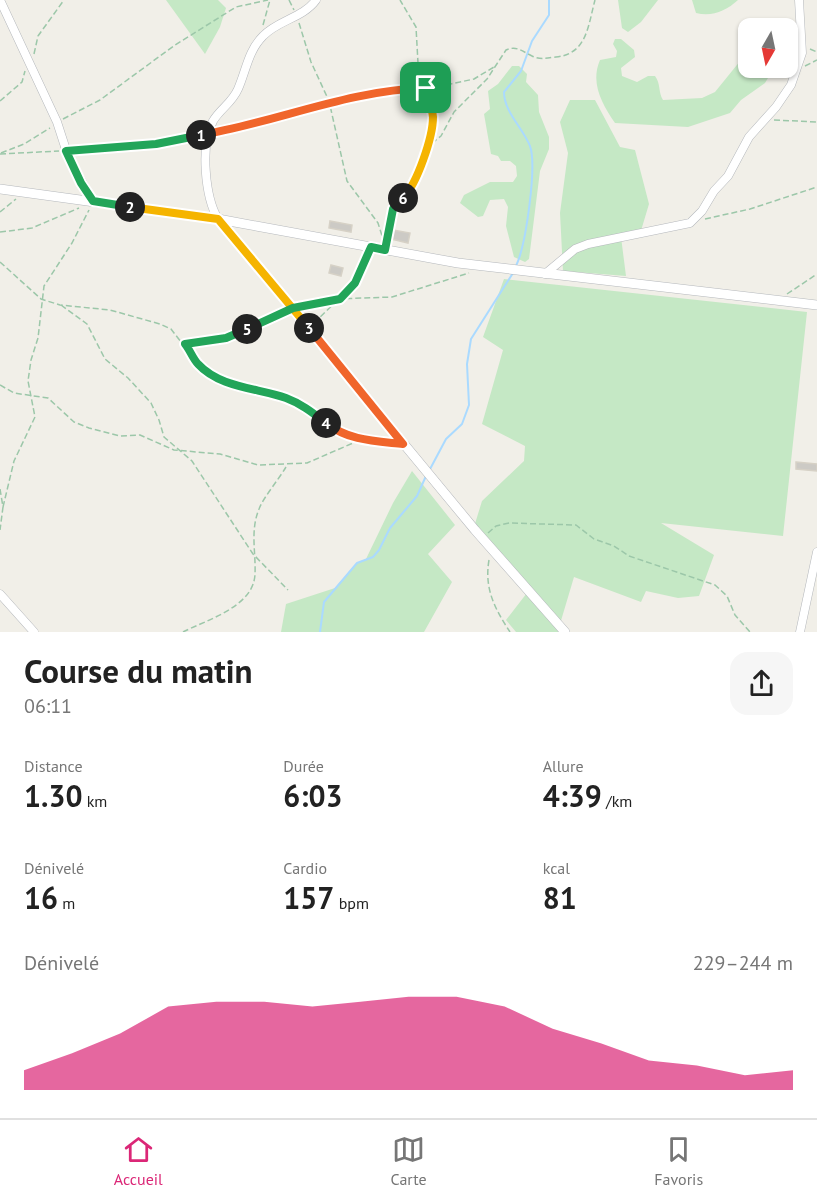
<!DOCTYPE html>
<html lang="fr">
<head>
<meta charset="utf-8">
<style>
  :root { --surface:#fff; --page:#f6f6f6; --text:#222; --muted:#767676; --line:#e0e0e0; --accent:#db2777 }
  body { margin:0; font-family:"PT Sans",sans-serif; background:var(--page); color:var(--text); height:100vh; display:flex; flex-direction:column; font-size:22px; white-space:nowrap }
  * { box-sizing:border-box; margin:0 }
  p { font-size:20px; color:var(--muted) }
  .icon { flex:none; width:33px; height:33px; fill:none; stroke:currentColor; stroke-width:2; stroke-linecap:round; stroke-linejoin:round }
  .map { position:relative; height:632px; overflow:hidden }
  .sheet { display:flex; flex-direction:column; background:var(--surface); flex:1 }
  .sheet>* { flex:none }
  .needle { width:39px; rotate:189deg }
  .tools { position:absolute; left:738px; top:18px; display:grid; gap:12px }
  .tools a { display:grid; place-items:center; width:60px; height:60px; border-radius:12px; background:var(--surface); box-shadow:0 2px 4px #0004; font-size:30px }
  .pin { position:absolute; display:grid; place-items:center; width:51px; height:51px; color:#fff; margin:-26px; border-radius:12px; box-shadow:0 3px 9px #0006 }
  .km { position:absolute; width:30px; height:30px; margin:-15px; border-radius:50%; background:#222; color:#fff; font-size:16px; line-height:30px; text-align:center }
  .round { display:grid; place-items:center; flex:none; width:63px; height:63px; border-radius:18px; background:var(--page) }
  .summary { display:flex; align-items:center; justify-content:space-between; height:102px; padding:0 24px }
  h1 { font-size:33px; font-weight:600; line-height:45px }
  .stats { display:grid; grid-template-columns:repeat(3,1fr); gap:9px; height:102px; padding:6px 24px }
  .stats div { display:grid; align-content:center }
  .stats b { font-size:30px; font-weight:600 }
  .stats small { font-size:16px; font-weight:400 }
  .stats p { font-size:16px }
  .chart { height:168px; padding:12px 24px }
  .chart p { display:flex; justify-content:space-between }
  .chart svg { width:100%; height:108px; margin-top:6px; fill:var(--accent); opacity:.7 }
  .tab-bar { display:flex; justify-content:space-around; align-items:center; height:84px; border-top:2px solid var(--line); background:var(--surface); font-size:16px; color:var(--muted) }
  .tab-bar a { display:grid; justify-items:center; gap:3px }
  .tab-bar .on { color:var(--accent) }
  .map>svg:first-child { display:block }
</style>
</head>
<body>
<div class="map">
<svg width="817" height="632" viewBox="0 0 817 632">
  <rect width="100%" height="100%" fill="#f1efe8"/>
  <!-- green -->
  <g fill="#c5e8c5">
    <path d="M166,0H218L226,8L220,27L205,54Z"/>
    <path d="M618,0H658L641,22L628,32L622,28Z"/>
    <path d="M692,0H738C726,11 712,17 696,13Z"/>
    <path d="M615,39H621L634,50L635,57L621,68L622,76L637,82L648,76H655C661,84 658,92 663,100L702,98L715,92L745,55L748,47V68H786L768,78L765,83L741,100L730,113L688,127L615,123C602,104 590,83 600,60L616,57L617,51L613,44Z"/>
    <path d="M512,66H519L527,74L526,82L538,95L539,112L549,137V149L540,171L529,259L525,262L514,257L506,226L508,207L504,199L490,200L483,216L478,217L460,203L464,195L490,182H513L517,176L516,166L510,161H501L498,156L491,154L484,114L490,109L488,91L498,84Z"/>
    <path d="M570,100H595L620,147L635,150L649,204L640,234L621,237L626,276L563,271L560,213L568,153L560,122Z"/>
    <path d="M504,279L807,312L783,536L661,523L714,555L699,596L678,598L646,591L641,602L574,577L560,624L566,632H516L506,620L530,589L474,527L482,501L524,461L525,446L482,424L503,350L483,337Z"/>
    <path d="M412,471L455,525L428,554L452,582L424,632H281L286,604L335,588L357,563L366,559L393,503Z"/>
  </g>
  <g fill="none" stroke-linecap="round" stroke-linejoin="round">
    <!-- stream -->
    <g stroke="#aadaff" stroke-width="2">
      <path d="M516,266C526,245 537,166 530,146C523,128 504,112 504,92L521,71L532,41L549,15V0"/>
      <path d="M429,471L446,439L462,424L469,405L467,364L471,339L513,273"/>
      <path d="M320,632L324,602L357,563L373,557L379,550L390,528L417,496L426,476"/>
    </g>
  </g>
  <!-- building -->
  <g fill="#cccac5" stroke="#d6d1c6" stroke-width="1.5">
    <path d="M330,221L352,225L351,232L329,228Z"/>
    <path d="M393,230L410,233L408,243L391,239Z"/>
    <path d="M331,265L343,268L341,276L329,273Z"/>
    <path d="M796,462L817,464V471L796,469Z"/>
  </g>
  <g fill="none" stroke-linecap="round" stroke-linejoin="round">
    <!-- minor casing -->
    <g stroke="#b5b8bc" stroke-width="9">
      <g id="minor">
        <path d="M0,0L57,122L69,159L93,201"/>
        <path d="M218,219C205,197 200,145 213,121C220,109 232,103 238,89C246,71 248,51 263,36C278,20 303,18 316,0"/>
        <path d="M545,274L575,249L588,244L690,223L702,211L714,191L728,176L749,137L776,107L791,85L802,53L799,0"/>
        <path d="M0,594L34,632"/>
        <path d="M800,632L817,552"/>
      </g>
    </g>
    <!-- tertiary casing -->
    <g stroke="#b5b8bc" stroke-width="10">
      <g id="tertiary">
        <path d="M0,189L218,219L458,263L817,305"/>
        <path d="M218,219L475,530L565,632"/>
      </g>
    </g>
    <!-- path -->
    <g stroke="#9cc7a9" stroke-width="1.5" stroke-dasharray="6 3" stroke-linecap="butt">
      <path d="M289,0L294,10"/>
      <path d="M299,23L311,62L329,101L347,181L378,223L384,242"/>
      <path d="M263,25L270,0"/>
      <path d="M810,49L817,52"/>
      <path d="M34,54L38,36L64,0"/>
      <path d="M805,66L817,60"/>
      <path d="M0,101L22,82L25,71"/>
      <path d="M63,119L100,100L175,45L236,7L268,0"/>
      <path d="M774,120L817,122"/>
      <path d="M218,132L283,117L329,101L446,85L474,79L494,67"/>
      <path d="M425,149L441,136L454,112L487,79L506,50C517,45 523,52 532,56C540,60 547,58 556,57C587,54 588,26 595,0"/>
      <path d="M76,150L156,144L199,135"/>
      <path d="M1,153L24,144L50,128"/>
      <path d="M0,154L59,151"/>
      <path d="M0,212L16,199"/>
      <path d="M705,219L750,209L817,187"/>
      <path d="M0,232L32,228L79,208"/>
      <path d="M387,240L393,209L417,178L433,117L418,63L416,27L400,0"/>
      <path d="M0,262L41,299L60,305L110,310L160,324L171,329L198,364L212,374L245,388L283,397L302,405L338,432L354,438L391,442"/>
      <path d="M787,294L817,274"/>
      <path d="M61,305L87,324L105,359L128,378L151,403L159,420L164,437L192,461L253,554L288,590"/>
      <path d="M302,306L335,299L392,297L469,273"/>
      <path d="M314,323L355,283L368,255"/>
      <path d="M186,344L226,338L283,313"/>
      <path d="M0,385L14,393L48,398L74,422L89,428L120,436L140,435L174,450L220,454L258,465L307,463L360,440"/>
      <path d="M0,489L3,507L0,530"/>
      <path d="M3,507L14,461L35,417L28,381L31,360L38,338L44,286L72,243L89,210"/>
      <path d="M488,533L496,526L509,523L576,525L594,539L614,546L629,556L715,585L727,596L735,615L750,632"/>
      <path d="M489,560C484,589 495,609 510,632"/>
      <path d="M183,632C206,620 254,607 255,574C256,552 250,531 259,509C263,498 279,479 286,467"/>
    </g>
    <!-- minor -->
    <use href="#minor" stroke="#fff" stroke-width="8"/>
    <!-- tertiary -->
    <use href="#tertiary" stroke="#fff" stroke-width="9"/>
  </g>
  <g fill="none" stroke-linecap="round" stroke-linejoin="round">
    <!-- split-1 casing -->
    <g stroke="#fff" stroke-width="12">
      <path id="split-1" d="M201,135C277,122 348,90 426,88"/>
    </g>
    <!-- split-2 casing -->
    <g stroke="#fff" stroke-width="12">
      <path id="split-2" d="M130,207L93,201L81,183L66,151L156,144L201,135"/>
    </g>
    <!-- split-3 casing -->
    <g stroke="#fff" stroke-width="12">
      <path id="split-3" d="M130,207L218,219L309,328"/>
    </g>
    <!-- split-4 casing -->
    <g stroke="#fff" stroke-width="12">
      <path id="split-4" d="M309,328L403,444C375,441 349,441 326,423"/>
    </g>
    <!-- split-5 casing -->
    <g stroke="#fff" stroke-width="12">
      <path id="split-5" d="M247,329L226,338L185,344C190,350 193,359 198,364C220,388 258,388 286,398C302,404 313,413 326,423"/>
    </g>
    <!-- split-6 casing -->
    <g stroke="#fff" stroke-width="12">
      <path id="split-6" d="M247,329L293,308L340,299L355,283L371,247L385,250L393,209L403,198"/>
    </g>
    <!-- split-7 casing -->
    <g stroke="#fff" stroke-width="12">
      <path id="split-7" d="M403,198C417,184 433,137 433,117C432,107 428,98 426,88"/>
    </g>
    <!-- split-1 -->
    <use href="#split-1" stroke="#f0652b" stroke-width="8"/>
    <!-- split-2 -->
    <use href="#split-2" stroke="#22a559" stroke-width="8"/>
    <!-- split-3 -->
    <use href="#split-3" stroke="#f5b400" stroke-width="8"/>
    <!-- split-4 -->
    <use href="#split-4" stroke="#f0652b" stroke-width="8"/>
    <!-- split-5 -->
    <use href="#split-5" stroke="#22a559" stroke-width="8"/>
    <!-- split-6 -->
    <use href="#split-6" stroke="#22a559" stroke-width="8"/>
    <!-- split-7 -->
    <use href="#split-7" stroke="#f5b400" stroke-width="8"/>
  </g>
</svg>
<div class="tools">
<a><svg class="needle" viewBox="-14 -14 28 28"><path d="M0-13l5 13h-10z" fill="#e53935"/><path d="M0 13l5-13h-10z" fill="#767676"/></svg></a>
</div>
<div class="pin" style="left:426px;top:88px;background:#1e9e55"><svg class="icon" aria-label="arrive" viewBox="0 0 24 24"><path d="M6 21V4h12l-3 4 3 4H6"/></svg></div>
<b class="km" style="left:201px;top:135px">1</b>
<b class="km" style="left:130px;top:207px">2</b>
<b class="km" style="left:309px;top:328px">3</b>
<b class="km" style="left:326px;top:423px">4</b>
<b class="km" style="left:247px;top:329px">5</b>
<b class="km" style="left:403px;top:198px">6</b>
</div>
<section class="sheet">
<div class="summary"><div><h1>Course du matin</h1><p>06:11</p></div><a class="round"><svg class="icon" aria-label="share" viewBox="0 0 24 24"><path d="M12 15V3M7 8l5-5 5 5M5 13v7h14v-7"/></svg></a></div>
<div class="stats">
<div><p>Distance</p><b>1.30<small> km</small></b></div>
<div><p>Durée</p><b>6:03</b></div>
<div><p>Allure</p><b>4:39<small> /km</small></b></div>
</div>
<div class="stats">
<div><p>Dénivelé</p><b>16<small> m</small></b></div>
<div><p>Cardio</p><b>157<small> bpm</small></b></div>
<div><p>kcal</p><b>81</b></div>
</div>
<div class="chart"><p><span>Dénivelé</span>229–244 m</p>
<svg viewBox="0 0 160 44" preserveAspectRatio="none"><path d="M0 44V36L10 29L20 21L30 10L40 8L50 8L60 10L70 8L80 6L90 6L100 10L110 19L120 25L130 32L140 34L150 38L160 36V44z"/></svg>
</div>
</section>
<nav class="tab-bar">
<a class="on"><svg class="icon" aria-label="home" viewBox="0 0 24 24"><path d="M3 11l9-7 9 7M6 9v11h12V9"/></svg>Accueil</a>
<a><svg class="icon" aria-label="map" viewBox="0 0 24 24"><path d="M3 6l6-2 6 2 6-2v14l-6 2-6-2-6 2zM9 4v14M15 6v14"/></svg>Carte</a>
<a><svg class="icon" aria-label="saved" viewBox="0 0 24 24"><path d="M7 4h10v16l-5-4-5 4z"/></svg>Favoris</a>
</nav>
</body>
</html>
